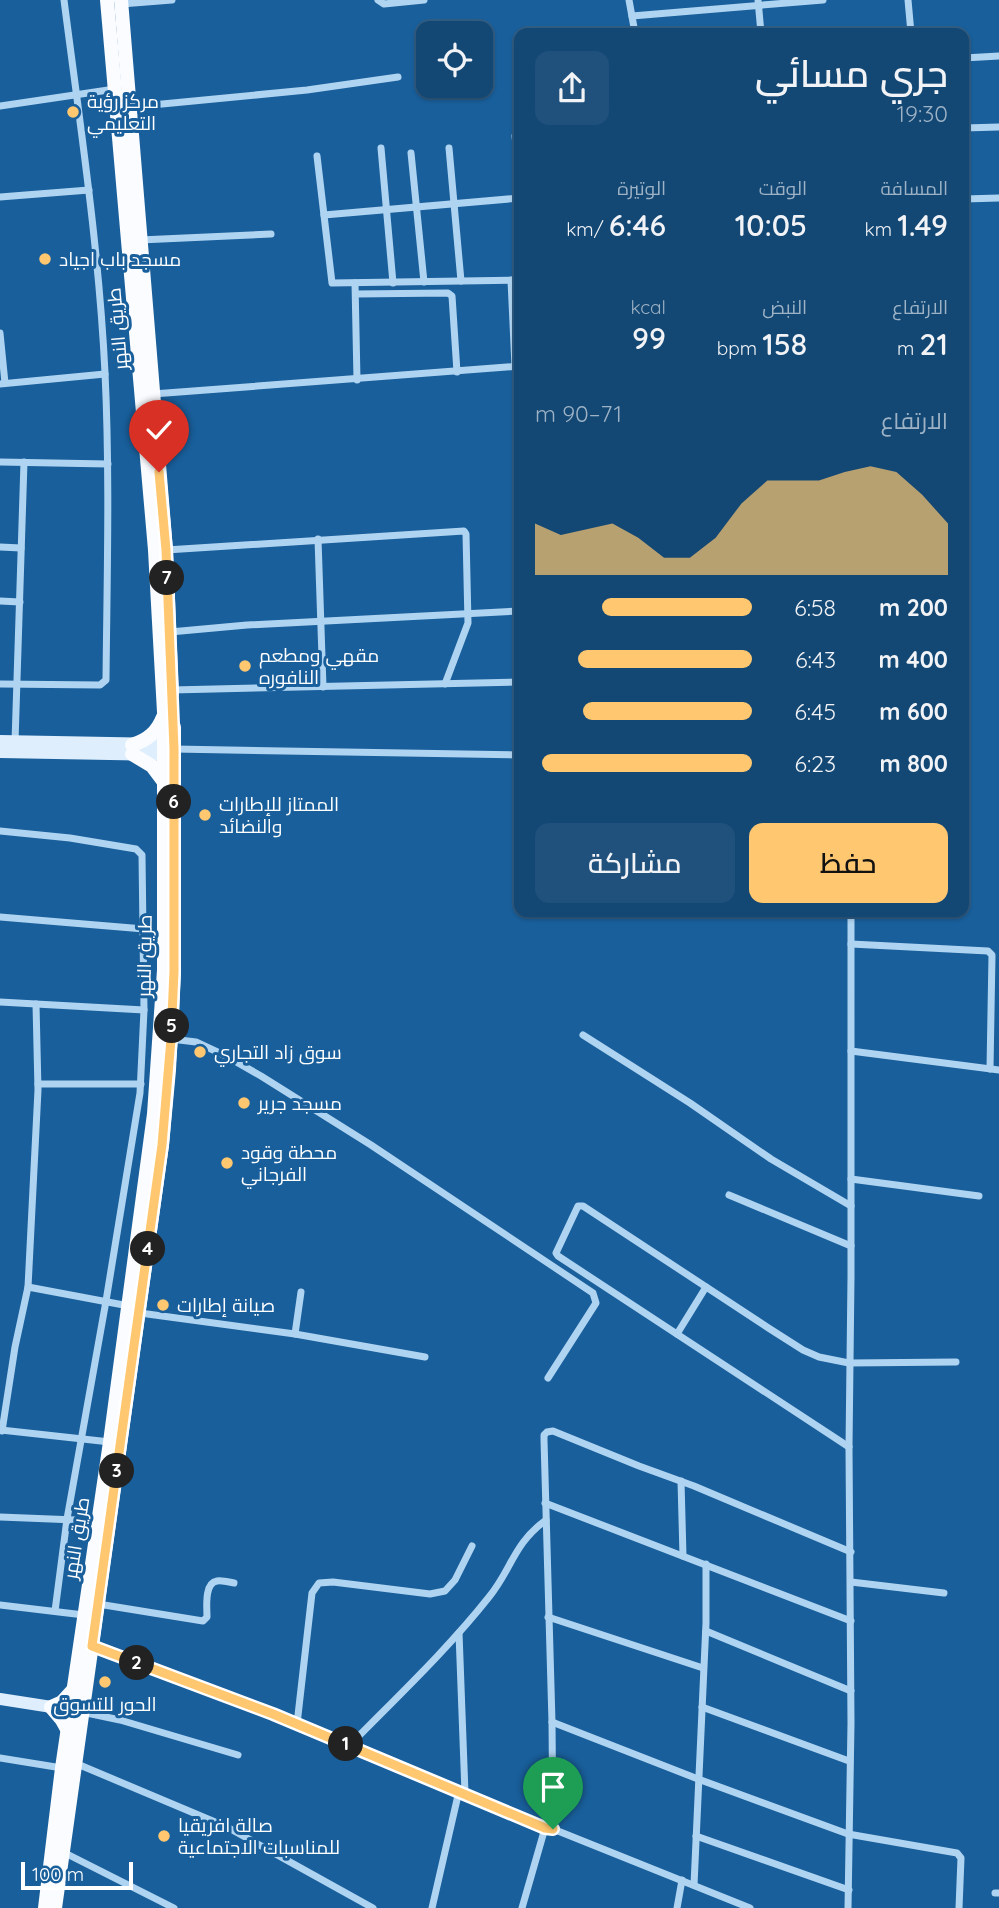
<!DOCTYPE html>
<html lang="ar">
<head>
<meta charset="utf-8">
<style>
  :root { --surface:#134774; --page:#20517c; --text:#f1f3f6; --muted:#9db2c5; --line:#325f86; --accent:#ffc770 }
  body { margin:0; font-family:Quicksand,Cairo,sans-serif; background:var(--page); color:var(--text); direction:rtl; height:100vh; display:flex; flex-direction:column; font-size:26px; white-space:nowrap }
  * { box-sizing:border-box; margin:0 }
  p { font-size:23px; color:var(--muted) }
  .icon { flex:none; width:38px; height:38px; fill:none; stroke:currentColor; stroke-width:2; stroke-linecap:round; stroke-linejoin:round }
  .map { position:relative; flex:1; overflow:hidden; direction:ltr }
  .drawer { position:absolute; left:514px; top:28px; width:455px; height:889px; display:flex; flex-direction:column; background:var(--surface); border-radius:14px; box-shadow:0 2px 5px #0004,0 0 0 2px var(--line); direction:rtl }
  .drawer>* { flex:none }
  .controls { position:absolute; left:416px; top:21px; display:grid; gap:14px }
  .controls a { display:grid; place-items:center; width:77px; height:77px; border-radius:14px; background:var(--surface); box-shadow:0 2px 5px #0004,0 0 0 2px var(--line); font-size:35px }
  .scale { position:absolute; left:21px; bottom:18px; width:112px; box-sizing:border-box; padding-left:7px; border:4px solid #fff; border-top:0; font-size:19px; line-height:24px; white-space:nowrap; color:#fff; -webkit-text-stroke:5px #195f9b; paint-order:stroke }
  .pin { position:absolute; display:grid; place-items:center; width:60px; height:60px; color:#fff; margin:-72px -30px; border-radius:50% 50% 50% 0; rotate:-45deg; box-shadow:0 0 7px #0007 }
  .pin .icon { rotate:45deg }
  .km { position:absolute; width:35px; height:35px; margin:-18px; border-radius:50%; background:#222; color:#fff; font-size:19px; line-height:35px; text-align:center }
  .round { display:grid; place-items:center; flex:none; width:74px; height:74px; border-radius:14px; background:var(--page) }
  .head { display:flex; align-items:center; justify-content:space-between; height:119px; padding:0 21px }
  h1 { font-size:38px; font-weight:600; line-height:52px }
  .stats { display:grid; grid-template-columns:repeat(3,1fr); gap:10px; height:119px; padding:7px 21px }
  .stats div { display:grid; align-content:center }
  .stats b { font-size:30px; font-weight:600 }
  .stats small { font-size:19px; font-weight:400 }
  .stats p { font-size:19px }
  .chart { height:196px; padding:14px 21px }
  .chart p { display:flex; justify-content:space-between }
  .chart svg { width:100%; height:126px; margin-top:7px; fill:var(--accent); opacity:.7 }
  .button { display:flex; gap:14px; margin-top:auto; padding:14px 21px }
  .button a { flex:1; height:80px; border-radius:14px; background:var(--accent); color:#111; font-size:28px; font-weight:600; line-height:80px; text-align:center }
  .button a+a { background:var(--page); color:var(--text) }
  ul { padding:0 21px; list-style:none; font-size:23px }
  li { display:grid; grid-template-columns:112px 84px 1fr; align-items:center; height:52px }
  li i { height:18px; border-radius:9px; background:var(--accent) }
  .map>svg:first-child { display:block }
</style>
</head>
<body>
<div class="map">
<svg width="999" height="1908" viewBox="0 0 999 1908">
  <rect width="100%" height="100%" fill="#195f9b"/>
  <g fill="none" stroke-linecap="round" stroke-linejoin="round">
    <!-- minor -->
    <g stroke="#afd4f2" stroke-width="7">
      <path d="M378,0L384,4L424,0"/>
      <path d="M629,0L635,33"/>
      <path d="M758,0L761,33"/>
      <path d="M908,0L911,33"/>
      <path d="M121,4L172,0"/>
      <path d="M632,16L823,0"/>
      <path d="M964,58L999,56"/>
      <path d="M0,106L115,89"/>
      <path d="M131,107L307,90L398,77"/>
      <path d="M964,128L999,127"/>
      <path d="M515,136L520,179"/>
      <path d="M381,148L393,283"/>
      <path d="M449,148L461,281"/>
      <path d="M411,153L424,282"/>
      <path d="M317,156L332,283L520,280"/>
      <path d="M0,197L89,190"/>
      <path d="M964,199L999,198"/>
      <path d="M324,215L520,198"/>
      <path d="M140,240L271,234"/>
      <path d="M511,280L515,367"/>
      <path d="M355,283L357,380"/>
      <path d="M356,294L448,293L452,296L457,372"/>
      <path d="M0,333L5,383"/>
      <path d="M0,384L105,374"/>
      <path d="M153,394L520,366"/>
      <path d="M0,462L108,464"/>
      <path d="M318,539L323,687"/>
      <path d="M0,547L21,548"/>
      <path d="M166,550L464,531L466,534L468,623L445,684"/>
      <path d="M0,601L20,602"/>
      <path d="M170,632L247,625L520,611"/>
      <path d="M0,684L100,685L106,680C107,578 110,476 105,373C99,248 80,124 64,0"/>
      <path d="M172,690L520,682"/>
      <path d="M15,742L24,462"/>
      <path d="M174,749L520,755"/>
      <path d="M0,831L70,838L136,849L142,855L144,1010L140,1093L106,1301L67,1519L55,1611"/>
      <path d="M0,917L144,929"/>
      <path d="M851,944L988,951L992,955L990,1069"/>
      <path d="M0,1002L144,1010"/>
      <path d="M583,1035L690,1103L771,1159L851,1206"/>
      <path d="M171,1039L196,1042L226,1056L261,1076L371,1145L593,1293L596,1303L548,1378"/>
      <path d="M851,1051L999,1070"/>
      <path d="M38,1084H141"/>
      <path d="M851,1179L979,1196"/>
      <path d="M729,1195L851,1246"/>
      <path d="M28,1287L129,1306"/>
      <path d="M140,1313L295,1334L425,1357"/>
      <path d="M295,1334L301,1292"/>
      <path d="M677,1334L706,1287"/>
      <path d="M1,1430L110,1442"/>
      <path d="M2,1431L15,1347L28,1287L38,1090L36,1004"/>
      <path d="M849,1447L558,1256L556,1253L578,1206H583L770,1329L803,1350L819,1357L849,1363L956,1362"/>
      <path d="M681,1481L683,1556"/>
      <path d="M545,1503L851,1621"/>
      <path d="M0,1517L101,1521"/>
      <path d="M851,1582L944,1593"/>
      <path d="M98,1604L203,1621L207,1617C207,1608 204,1583 217,1581C221,1580 229,1582 234,1583"/>
      <path d="M0,1605L84,1615"/>
      <path d="M548,1617L703,1668"/>
      <path d="M706,1631L851,1691"/>
      <path d="M459,1633L465,1793"/>
      <path d="M92,1646L273,1714L545,1828L553,1829L750,1908"/>
      <path d="M702,1707L849,1761"/>
      <path d="M82,1712L120,1720L238,1755"/>
      <path d="M552,1722L698,1779L848,1834L957,1853L961,1858L959,1908"/>
      <path d="M297,1724L312,1593L319,1583L333,1582L430,1594L445,1591L455,1580L472,1546"/>
      <path d="M349,1746C397,1697 447,1650 489,1597C512,1569 513,1544 546,1520"/>
      <path d="M0,1758L62,1768"/>
      <path d="M75,1763L227,1827L373,1908"/>
      <path d="M553,1829L552,1722L544,1440V1435L547,1432L553,1431L639,1466L694,1486L851,1552"/>
      <path d="M696,1836L849,1890"/>
      <path d="M63,1852L174,1908"/>
      <path d="M694,1885L706,1623V1564"/>
      <path d="M995,1893H999"/>
      <path d="M432,1908L459,1791"/>
      <path d="M522,1908L545,1828"/>
      <path d="M677,1908L682,1880"/>
      <path d="M848,1908L851,1723L849,1447L851,1277V912"/>
    </g>
    <!-- secondary -->
    <g stroke="#deeefc" stroke-width="12">
      <path d="M0,741L164,744"/>
      <path d="M0,752L165,755"/>
      <path d="M0,1699L58,1708"/>
    </g>
    <!-- primary -->
    <g stroke="#fafcff" stroke-width="14">
      <path d="M121,0L166,550L172,693"/>
      <path d="M174,727V774"/>
      <path d="M132,745C148,740 157,732 163,717"/>
      <path d="M132,754L152,766L164,782"/>
      <path d="M67,1729L62,1720L51,1707L62,1702L73,1690"/>
      <path d="M45,1908L62,1768L110,1442L154,1114L164,970V712L155,550L107,0"/>
      <path d="M55,1908L162,1145L169,1070L174,971V857"/>
    </g>
  </g>
  <g fill="none" stroke-linecap="round" stroke-linejoin="round">
    <!-- route casing -->
    <g stroke="#fff" stroke-width="14">
      <path id="route" d="M159,472L166,550L174,749V971L171,1039L162,1145L92,1646L273,1714L545,1828L553,1829"/>
    </g>
    <!-- route -->
    <use href="#route" stroke="#ffc770" stroke-width="9"/>
  </g>
  <!-- markers -->
  <g fill="#ffc770" stroke="#195f9b" stroke-width="2.5">
    <circle cx="73" cy="112" r="7"/>
    <circle cx="45" cy="259" r="7"/>
    <circle cx="245" cy="666" r="7"/>
    <circle cx="205" cy="815" r="7"/>
    <circle cx="200" cy="1052" r="7"/>
    <circle cx="244" cy="1103" r="7"/>
    <circle cx="227" cy="1163" r="7"/>
    <circle cx="163" cy="1305" r="7"/>
    <circle cx="105" cy="1682" r="7"/>
    <circle cx="164" cy="1836" r="7"/>
  </g>
  <g text-anchor="middle" stroke-width="6" stroke-linejoin="round" paint-order="stroke">
    <!-- poi labels -->
    <g font-size="19" fill="#fff" stroke="#195f9b" text-anchor="start">
      <text x="87" y="108">مركز رؤية<tspan x="87" dy="22">التعليمي</tspan></text>
      <text x="59" y="266">مسجد باب اجياد</text>
      <text x="259" y="662">مقهي ومطعم<tspan x="259" dy="22">النافوره</tspan></text>
      <text x="219" y="811">الممتاز للإطارات<tspan x="219" dy="22">والنضائد</tspan></text>
      <text x="214" y="1059">سوق زاد التجاري</text>
      <text x="258" y="1110">مسجد جرير</text>
      <text x="241" y="1159">محطة وقود<tspan x="241" dy="22">الفرجاني</tspan></text>
      <text x="177" y="1312">صيانة إطارات</text>
      <text x="105" y="1711" text-anchor="middle">الحور للتسوق</text>
      <text x="178" y="1832">صالة افريقيا<tspan x="178" dy="22">للمناسبات الاجتماعية</tspan></text>
    </g>
    <!-- street labels -->
    <g font-size="19" fill="#fff" stroke="#195f9b">
      <text transform="translate(117 329) rotate(-95)" y="7">طريق النهر</text>
      <text transform="translate(144 956) rotate(-89)" y="7">طريق النهر</text>
      <text transform="translate(76 1538) rotate(-81)" y="7">طريق النهر</text>
    </g>
  </g>
</svg>
<div class="controls">
<a><svg class="icon" aria-label="locate" viewBox="0 0 24 24"><circle cx="12" cy="12" r="6"/><path d="M12 2v4M12 18v4M2 12h4M18 12h4"/></svg></a>
</div>
<div class="scale">100 m</div>
<div class="pin" style="left:553px;top:1829px;background:#1e9e55"><svg class="icon" aria-label="arrive" viewBox="0 0 24 24"><path d="M6 21V4h12l-3 4 3 4H6"/></svg></div>
<div class="pin" style="left:159px;top:472px;background:#d93025"><svg class="icon" aria-label="check" viewBox="0 0 24 24"><path d="M5 12l5 5 9-10"/></svg></div>
<b class="km" style="left:346px;top:1744px">1</b>
<b class="km" style="left:137px;top:1663px">2</b>
<b class="km" style="left:117px;top:1471px">3</b>
<b class="km" style="left:148px;top:1249px">4</b>
<b class="km" style="left:172px;top:1026px">5</b>
<b class="km" style="left:174px;top:802px">6</b>
<b class="km" style="left:167px;top:578px">7</b>
<section class="drawer">
<div class="head"><div><h1>جري مسائي</h1><p>19:30</p></div><a class="round"><svg class="icon" aria-label="share" viewBox="0 0 24 24"><path d="M12 15V3M7 8l5-5 5 5M5 13v7h14v-7"/></svg></a></div>
<div class="stats">
<div><p>المسافة</p><b>1.49<small> km</small></b></div>
<div><p>الوقت</p><b>10:05</b></div>
<div><p>الوتيرة</p><b>6:46<small> /km</small></b></div>
</div>
<div class="stats">
<div><p>الارتفاع</p><b>21<small> m</small></b></div>
<div><p>النبض</p><b>158<small> bpm</small></b></div>
<div><p>kcal</p><b>99</b></div>
</div>
<div class="chart"><p><span>الارتفاع</span>71–90 m</p>
<svg viewBox="0 0 160 44" preserveAspectRatio="none"><path d="M0 44V26L10 30L20 28L30 26L40 31L50 38L60 38L70 31L80 19L90 11L100 11L110 11L120 8L130 6L140 8L150 16L160 26V44z"/></svg>
</div>
<ul>
<li><b>200 m</b>6:58<i style="width:69%"></i></li>
<li><b>400 m</b>6:43<i style="width:80%"></i></li>
<li><b>600 m</b>6:45<i style="width:78%"></i></li>
<li><b>800 m</b>6:23<i style="width:97%"></i></li>
</ul>
<div class="button"><a>حفظ</a><a>مشاركة</a></div>
</section>
</div>
</body>
</html>
